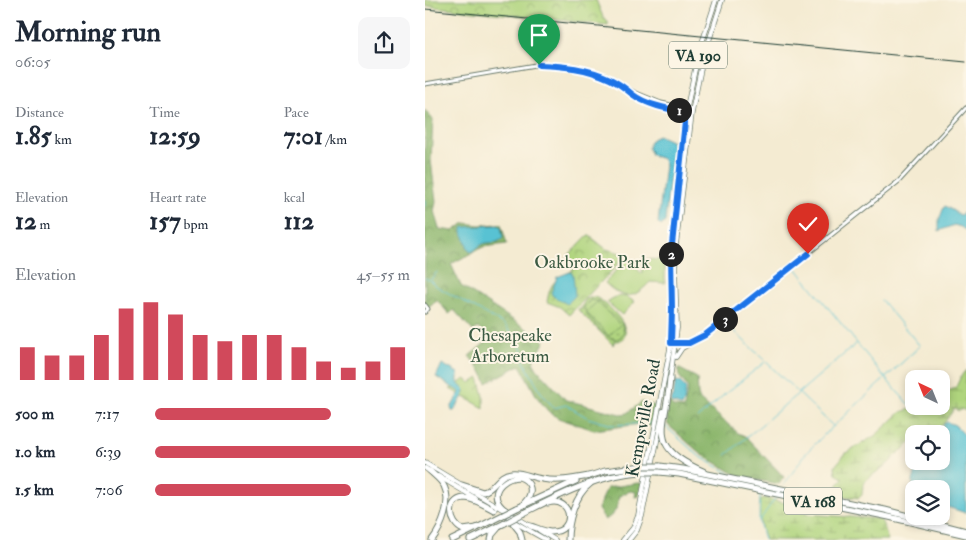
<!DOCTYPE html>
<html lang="en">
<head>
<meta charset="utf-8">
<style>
  :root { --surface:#fff; --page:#f6f6f7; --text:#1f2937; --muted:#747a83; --accent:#d1495b }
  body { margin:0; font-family:"IM FELL Double Pica",serif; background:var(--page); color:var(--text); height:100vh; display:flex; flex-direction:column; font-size:19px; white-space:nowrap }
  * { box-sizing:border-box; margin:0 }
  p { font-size:16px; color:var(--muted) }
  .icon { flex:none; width:28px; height:28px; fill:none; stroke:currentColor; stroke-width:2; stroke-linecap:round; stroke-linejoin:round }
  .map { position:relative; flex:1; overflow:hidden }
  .drawer { display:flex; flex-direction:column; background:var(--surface); width:425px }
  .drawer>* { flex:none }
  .needle { width:32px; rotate:317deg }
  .buttons { position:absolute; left:480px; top:370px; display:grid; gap:10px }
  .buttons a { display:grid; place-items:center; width:45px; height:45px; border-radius:10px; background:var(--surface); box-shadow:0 2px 8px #0003; font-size:25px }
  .pin { position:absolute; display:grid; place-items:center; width:42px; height:42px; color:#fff; margin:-51px -21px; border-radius:50% 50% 50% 0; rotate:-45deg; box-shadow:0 0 5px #0007 }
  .pin .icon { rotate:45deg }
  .km { position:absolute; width:25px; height:25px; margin:-12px; border-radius:50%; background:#222; color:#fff; font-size:14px; line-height:25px; text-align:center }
  .round { display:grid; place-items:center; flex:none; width:52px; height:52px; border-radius:10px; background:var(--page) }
  .head { display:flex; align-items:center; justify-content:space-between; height:85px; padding:0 15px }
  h1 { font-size:28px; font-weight:700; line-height:38px }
  .stats { display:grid; grid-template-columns:repeat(3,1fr); gap:8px; height:85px; padding:5px 15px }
  .stats div { display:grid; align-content:center }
  .stats b { font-size:25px; font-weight:700 }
  .stats small { font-size:14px; font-weight:400 }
  .stats p { font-size:14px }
  .chart { height:140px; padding:10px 15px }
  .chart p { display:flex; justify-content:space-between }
  .chart svg { width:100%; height:90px; margin-top:5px; stroke:var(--accent); stroke-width:6 }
  ul { padding:0 15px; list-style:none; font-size:16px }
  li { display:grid; grid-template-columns:80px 60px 1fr; align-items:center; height:38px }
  li i { height:12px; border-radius:6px; background:var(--accent) }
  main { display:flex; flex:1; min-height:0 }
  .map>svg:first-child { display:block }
</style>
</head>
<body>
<main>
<section class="drawer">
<div class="head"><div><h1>Morning run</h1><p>06:05</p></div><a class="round"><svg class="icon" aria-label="share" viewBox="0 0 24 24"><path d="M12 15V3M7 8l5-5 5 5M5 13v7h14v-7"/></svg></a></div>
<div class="stats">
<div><p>Distance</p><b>1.85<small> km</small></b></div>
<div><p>Time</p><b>12:59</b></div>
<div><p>Pace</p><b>7:01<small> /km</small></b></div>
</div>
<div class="stats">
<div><p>Elevation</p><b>12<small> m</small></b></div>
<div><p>Heart rate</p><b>157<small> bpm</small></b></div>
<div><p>kcal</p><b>112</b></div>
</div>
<div class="chart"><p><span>Elevation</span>45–55 m</p>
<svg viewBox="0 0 160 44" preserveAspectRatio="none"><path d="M5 44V28M15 44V32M25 44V32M35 44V22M45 44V9M55 44V6M65 44V12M75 44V22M85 44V25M95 44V22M105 44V22M115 44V28M125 44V35M135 44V38M145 44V35M155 44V28"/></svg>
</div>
<ul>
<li><b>500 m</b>7:17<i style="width:69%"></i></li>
<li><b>1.0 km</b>6:39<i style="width:100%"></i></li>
<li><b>1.5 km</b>7:06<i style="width:77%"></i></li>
</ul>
</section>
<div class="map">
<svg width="541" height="540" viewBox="0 0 541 540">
  <defs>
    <pattern id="grass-dots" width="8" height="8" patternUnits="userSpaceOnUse" patternTransform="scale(1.25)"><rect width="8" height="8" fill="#afd47d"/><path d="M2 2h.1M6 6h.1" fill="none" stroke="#8ead67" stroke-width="1.8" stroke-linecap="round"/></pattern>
    <pattern id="forest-crowns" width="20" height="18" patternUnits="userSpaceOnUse" patternTransform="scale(1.25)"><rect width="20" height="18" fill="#8bb66c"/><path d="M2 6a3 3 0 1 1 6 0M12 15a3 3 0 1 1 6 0" fill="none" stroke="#71955a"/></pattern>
    <pattern id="wetland-marsh" width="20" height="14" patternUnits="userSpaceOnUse" patternTransform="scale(1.25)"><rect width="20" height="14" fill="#afd47d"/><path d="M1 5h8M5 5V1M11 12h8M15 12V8" fill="none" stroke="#8ead67"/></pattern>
    <pattern id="park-crowns" width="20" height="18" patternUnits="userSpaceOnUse" patternTransform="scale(1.25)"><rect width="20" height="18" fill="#afd47d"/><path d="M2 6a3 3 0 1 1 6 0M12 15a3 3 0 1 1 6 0" fill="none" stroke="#8ead67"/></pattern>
  </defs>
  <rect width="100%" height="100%" fill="#fcf5e5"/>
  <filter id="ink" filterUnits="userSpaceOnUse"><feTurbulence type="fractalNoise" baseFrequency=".02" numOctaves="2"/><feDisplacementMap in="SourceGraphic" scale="10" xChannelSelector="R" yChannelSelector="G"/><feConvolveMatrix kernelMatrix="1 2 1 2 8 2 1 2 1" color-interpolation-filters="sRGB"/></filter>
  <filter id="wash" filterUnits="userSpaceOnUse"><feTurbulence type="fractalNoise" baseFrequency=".0096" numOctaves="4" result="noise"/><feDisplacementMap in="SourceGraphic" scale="20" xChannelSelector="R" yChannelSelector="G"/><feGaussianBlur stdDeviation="1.12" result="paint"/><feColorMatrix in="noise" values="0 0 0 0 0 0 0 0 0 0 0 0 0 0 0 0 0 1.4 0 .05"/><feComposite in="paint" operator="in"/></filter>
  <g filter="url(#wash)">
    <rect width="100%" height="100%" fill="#f4ebd2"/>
    <!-- grass -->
    <path fill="url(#grass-dots)" stroke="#678858" d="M165,300L174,301L197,324L199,331L196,337C192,339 191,340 188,339C180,338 159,314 159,307Z"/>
    <!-- forest -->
    <g fill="url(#forest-crowns)" stroke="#557a50">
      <path d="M0,110L8,120L6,160L11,202L9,211L14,229L28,231L40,223L54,225L76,224L82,244L58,247L26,264L36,286L120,341L108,362L112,369L141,400L199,415L217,402L231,406L228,427L215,424L169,430L133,418L123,411L112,397L95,365L62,383L56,371L44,356L65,339L53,328L48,331L29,310L24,314L12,300L3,307L0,303Z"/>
      <path d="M253,368L272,378L273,395L275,400L313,433L320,436L359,477L354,484L315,477L276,454L243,425L242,419L244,402L248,407L259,408L263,388L254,376Z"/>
      <path d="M213,483L217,484L214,496L210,497L211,492L205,491L194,496C192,507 192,513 180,520L173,509L182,488Z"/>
    </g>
    <!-- wetland -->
    <g fill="url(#wetland-marsh)" stroke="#678858">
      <path d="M541,370V411L537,409L534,411L529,409C515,428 514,434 489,434V440L471,455L464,463L442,479L438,485L437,495L434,498L408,495L407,493L418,478L411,474L410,466L421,453L451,435L476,412L488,408L501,410L505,406H516V395L531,387L536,376Z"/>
      <path d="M339,498L373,506L383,514L454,519L457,522L463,540H340C335,528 333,513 335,500Z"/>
    </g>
    <!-- park -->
    <g fill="url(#park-crowns)" stroke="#678858">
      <path d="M0,0H171L178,17L183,21V25L0,6Z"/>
      <path d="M162,236H165L181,249L202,255L144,315L135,307L122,302C126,280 129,282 148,270L147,264L142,257Z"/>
      <path d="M54,378L59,396V408L25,389L40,379L46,383Z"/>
    </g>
    <!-- pitch -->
    <g fill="#afd47d" stroke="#678858" fill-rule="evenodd">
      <path d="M219,259L240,260V283L225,282C208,300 198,300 180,283L200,260H204L217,274Z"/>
      <path d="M195,296L202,297L210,302L197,315L182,302L188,298Z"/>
      <path d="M170,297C182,302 220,338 188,342L189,344L188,345L153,310L154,308L157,310V306L161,299ZM165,300L174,301L197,324L199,331L196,337C192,339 191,340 188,339C180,338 159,314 159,307Z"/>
      <path d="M172,302L195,325L184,336L161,312Z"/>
    </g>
    <!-- water -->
    <g fill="#58c2d3" stroke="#3c8084">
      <path d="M233,135L246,141L248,146L240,222L236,226L233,223L240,165L238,159L226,155L223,148L225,141Z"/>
      <path d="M520,206L535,215L541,212V231L536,227L529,225L514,231V220L519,207Z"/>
      <path d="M73,225L76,227L78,238C71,245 66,241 58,244C54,246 50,250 47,252L44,251L37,232V228L40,227Z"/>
      <path d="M145,272L148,274L150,296L142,304L128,296L126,293L132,277Z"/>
      <path d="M17,364L33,373C33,384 31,382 40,390V393L29,411H27L26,408L35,392L11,377Z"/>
      <path d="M251,381L255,382L261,388L259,402L256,406L246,403Z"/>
      <path d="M522,422L530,425L541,436V513L516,505V489H489L488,497C485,484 490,472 497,461H516V434H507V433L510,431L511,434L515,433L519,424Z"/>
    </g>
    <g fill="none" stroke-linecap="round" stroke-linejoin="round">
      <!-- stream -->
      <g stroke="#58c2d3" stroke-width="1">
        <path d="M0,200V206"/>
        <path d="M371,268L461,379L487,408"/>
        <path d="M0,278L5,280L11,286L80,325L98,351L99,362L115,391L129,408L141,405L163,418L187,425L228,423"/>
        <path d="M6,279L12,272"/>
        <path d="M300,322L312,334"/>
        <path d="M314,336L408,426"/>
        <path d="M273,418L300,394L340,362"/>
        <path d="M240,426L274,456L312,478"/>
        <path d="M301,455L431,344"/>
        <path d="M358,486L382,452L399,435L495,346L456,300"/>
        <path d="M333,492L335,496L334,522L339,540"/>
        <path d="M335,520L351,497"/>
      </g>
    </g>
  </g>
  <g filter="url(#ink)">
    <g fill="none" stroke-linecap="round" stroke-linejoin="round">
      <!-- secondary casing -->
      <g stroke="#6a7a6b" stroke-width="5">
        <g id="secondary">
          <path d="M0,84L111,65L141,66L170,73L186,79L204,90L207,94L228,104L267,112"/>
          <path d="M204,90L236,103L267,109"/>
          <path d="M0,305L3,309L0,312"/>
          <path d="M272,340L288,329L474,181L541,108"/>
          <path d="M250,344L266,342"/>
        </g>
      </g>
      <!-- primary casing -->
      <g stroke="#6a7a6b" stroke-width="5.5">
        <g id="primary">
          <path d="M251,357L257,348L273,339"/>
          <path d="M245,379L252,328L250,273L251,244L267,112L277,63L297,0"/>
          <path d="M0,463L77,509"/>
          <path d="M0,468L7,473"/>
          <path d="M13,476L50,498"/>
          <path d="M83,512L107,527"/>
          <path d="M86,520L121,540"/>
          <path d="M114,530L130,540"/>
          <path d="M198,540L208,528L213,516L245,349L247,318L246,254L261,112L273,55L291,0"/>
          <path d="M204,540L212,530L217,516L238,411"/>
        </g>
      </g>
      <!-- highway casing -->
      <g stroke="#6a7a6b" stroke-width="7">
        <g id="highway">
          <path d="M245,378C242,427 219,446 278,471"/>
          <path d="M235,466L258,469L460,510L541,531"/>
          <path d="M5,471C10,476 16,480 19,486C27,502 17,527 7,540"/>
          <path d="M234,472L254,474L464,517L541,535"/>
          <path d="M161,477L180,471L217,466"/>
          <path d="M37,485L58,492C70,489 73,474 86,473C96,471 107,478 117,479C133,482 148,479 164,476"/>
          <path d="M92,508L151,481"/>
          <path d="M82,511C79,509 75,506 73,502C66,488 82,477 94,477C107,481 109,494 99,503"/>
          <path d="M99,513C137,494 173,475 216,472"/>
          <path d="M84,518L95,532L97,540"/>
          <path d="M106,526C112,528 118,531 125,532C152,533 148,496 123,503"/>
          <path d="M52,528L38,530C24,524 21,500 39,498C49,498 61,506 69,510"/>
          <path d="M27,540L68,520"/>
          <path d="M45,540L80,523"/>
          <path d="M66,540L67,535L73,528"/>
          <path d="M143,540C143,522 150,495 165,484"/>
        </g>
      </g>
      <!-- secondary -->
      <use href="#secondary" stroke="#fff" stroke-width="3"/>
      <!-- primary -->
      <use href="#primary" stroke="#fff" stroke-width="4"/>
      <!-- highway -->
      <use href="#highway" stroke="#fff" stroke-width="5"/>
      <!-- rail -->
      <path stroke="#1f3d34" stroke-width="1" d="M0,9L541,62"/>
      <!-- highway-bridge casing -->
      <g stroke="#6a7a6b" stroke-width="7" stroke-linecap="butt">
        <g id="highway-bridge">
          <path d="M217,466H235"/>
          <path d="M216,472H234"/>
          <path d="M68,520L92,508"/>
          <path d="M80,523L99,513"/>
        </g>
      </g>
      <!-- highway-bridge -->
      <use href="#highway-bridge" stroke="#fff" stroke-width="5"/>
    </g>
  </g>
  <g fill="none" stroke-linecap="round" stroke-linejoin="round" filter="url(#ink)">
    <!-- route casing -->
    <g stroke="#fff" stroke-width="10">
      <path id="route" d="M114,65C139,66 162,68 185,79C193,83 200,88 207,94C221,105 243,109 261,112L246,254L247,310L246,343H264L280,335L383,254"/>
    </g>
    <!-- route -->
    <use href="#route" stroke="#1a73e8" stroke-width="6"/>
  </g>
  <g text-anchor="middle" stroke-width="4" stroke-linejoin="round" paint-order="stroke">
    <!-- shield labels -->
    <g fill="#fcf5e5" stroke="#617469" stroke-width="1">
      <rect x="244" y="41.5" width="58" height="27" rx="4"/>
      <rect x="359" y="487.5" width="58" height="27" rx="4"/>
    </g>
    <g font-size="16" font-weight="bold" fill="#1f3d34">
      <text x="273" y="61">VA 190</text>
      <text x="388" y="507">VA 168</text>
    </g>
    <!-- park labels -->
    <g font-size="18" fill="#3c5b43" stroke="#fcf5e5">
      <text x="167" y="268">Oakbrooke Park</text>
      <text x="85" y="341">Chesapeake<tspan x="85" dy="21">Arboretum</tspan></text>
    </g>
    <!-- street labels -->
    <g font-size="18" fill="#1f3d34" stroke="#fcf5e5">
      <text transform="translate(218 418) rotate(-79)" y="6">Kempsville Road</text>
    </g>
  </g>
</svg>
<div class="buttons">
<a><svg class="needle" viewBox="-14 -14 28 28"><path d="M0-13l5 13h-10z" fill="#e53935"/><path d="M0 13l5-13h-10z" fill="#747a83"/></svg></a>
<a><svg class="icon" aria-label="locate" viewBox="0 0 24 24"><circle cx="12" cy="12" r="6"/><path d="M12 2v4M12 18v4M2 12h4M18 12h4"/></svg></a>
<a><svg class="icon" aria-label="layers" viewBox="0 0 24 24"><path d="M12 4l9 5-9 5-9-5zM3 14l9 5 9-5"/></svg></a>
</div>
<div class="pin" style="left:114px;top:65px;background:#1e9e55"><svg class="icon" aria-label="arrive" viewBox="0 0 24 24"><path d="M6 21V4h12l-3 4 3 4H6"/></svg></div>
<div class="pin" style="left:383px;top:254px;background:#d93025"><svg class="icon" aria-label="check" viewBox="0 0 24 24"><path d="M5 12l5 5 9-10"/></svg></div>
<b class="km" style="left:254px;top:110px">1</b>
<b class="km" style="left:246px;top:254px">2</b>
<b class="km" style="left:300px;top:319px">3</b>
</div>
</main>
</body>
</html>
